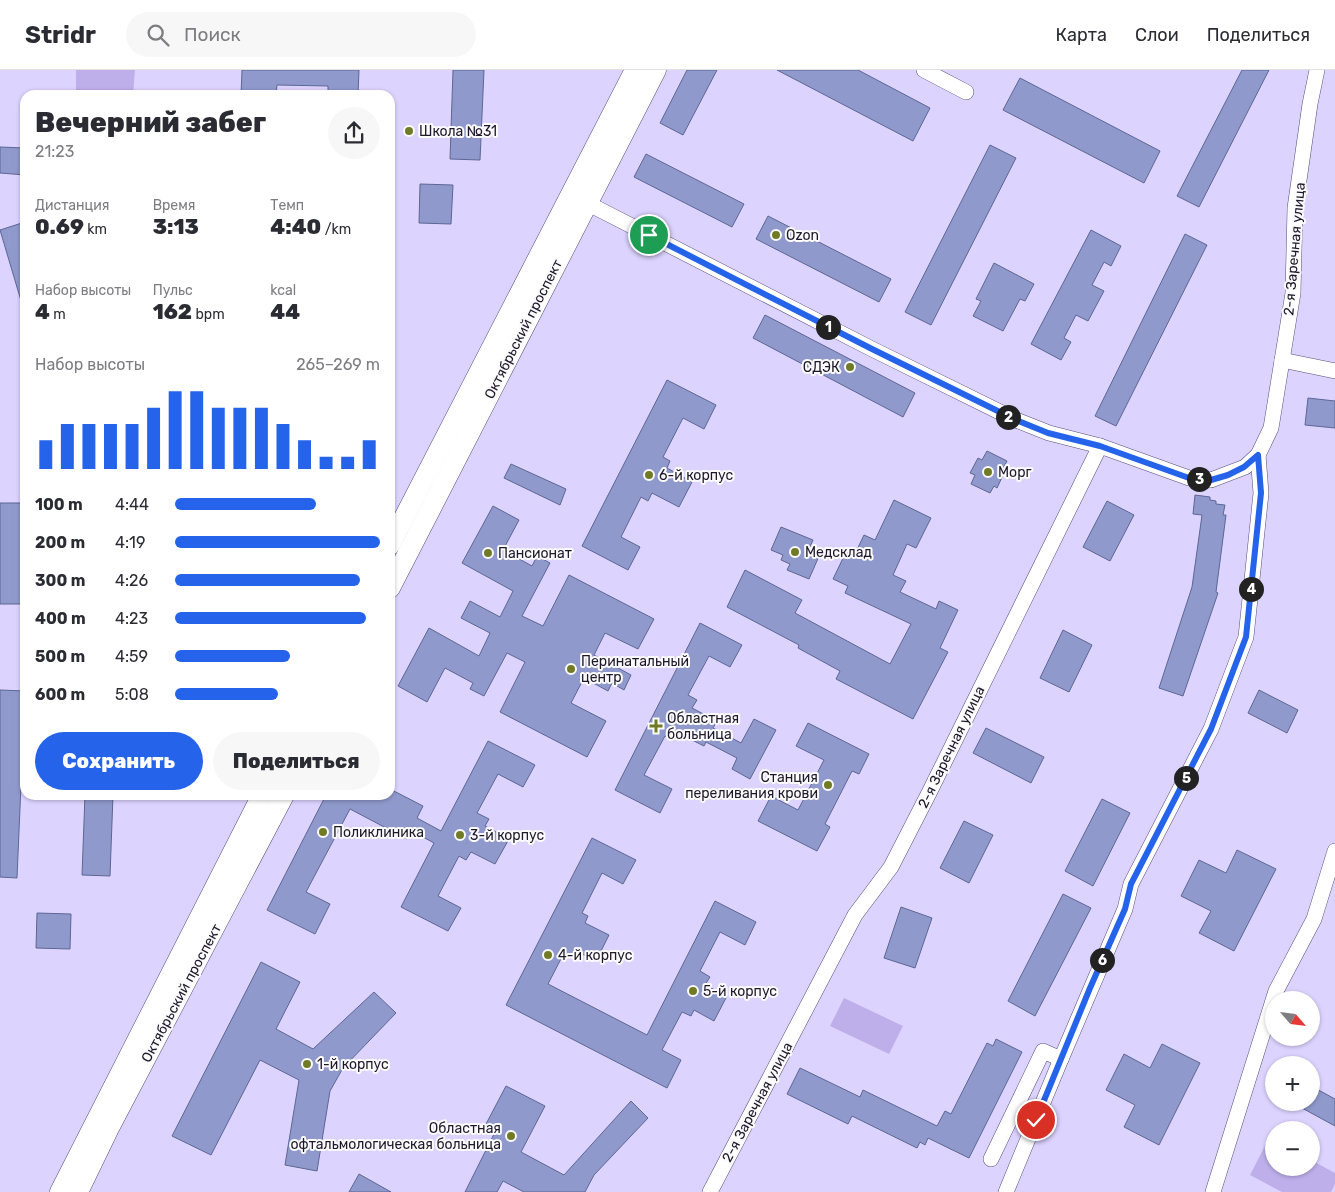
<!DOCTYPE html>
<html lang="ru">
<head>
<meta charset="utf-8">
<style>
  :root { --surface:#fff; --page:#f7f7f7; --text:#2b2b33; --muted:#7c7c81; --line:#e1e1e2; --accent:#2563eb }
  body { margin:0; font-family:Rubik,sans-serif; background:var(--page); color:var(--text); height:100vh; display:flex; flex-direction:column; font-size:19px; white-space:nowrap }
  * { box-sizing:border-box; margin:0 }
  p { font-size:16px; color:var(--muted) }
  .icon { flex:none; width:28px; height:28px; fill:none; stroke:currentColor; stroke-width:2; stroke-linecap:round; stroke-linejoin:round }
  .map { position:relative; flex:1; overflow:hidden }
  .side { position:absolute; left:20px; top:20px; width:375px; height:710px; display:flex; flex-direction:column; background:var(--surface); border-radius:15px; box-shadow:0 1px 4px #0004 }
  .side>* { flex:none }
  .needle { width:32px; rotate:118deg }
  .controls { position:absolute; left:1265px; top:921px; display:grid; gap:10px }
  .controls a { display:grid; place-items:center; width:55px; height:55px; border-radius:50%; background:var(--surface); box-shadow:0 1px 4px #0004; font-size:25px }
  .pin { position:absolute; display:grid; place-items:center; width:42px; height:42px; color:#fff; margin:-21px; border:2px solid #fff; border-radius:50%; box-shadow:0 1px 5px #0007 }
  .km { position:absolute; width:25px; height:25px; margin:-12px; border-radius:50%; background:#222; color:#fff; font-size:14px; line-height:25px; text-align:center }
  .round { display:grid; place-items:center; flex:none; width:52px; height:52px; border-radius:26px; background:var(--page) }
  .summary { display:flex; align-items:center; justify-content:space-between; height:85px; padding:0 15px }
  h1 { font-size:28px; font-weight:800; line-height:38px }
  .stats { display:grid; grid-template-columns:repeat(3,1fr); gap:8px; height:85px; padding:5px 15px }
  .stats div { display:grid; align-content:center }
  .stats b { font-size:21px; font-weight:800 }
  .stats small { font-size:14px; font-weight:400 }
  .stats p { font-size:14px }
  .chart { height:140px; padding:10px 15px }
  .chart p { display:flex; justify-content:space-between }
  .chart svg { width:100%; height:90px; margin-top:5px; stroke:var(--accent); stroke-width:6 }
  .primary-button { display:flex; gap:10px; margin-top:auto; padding:10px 15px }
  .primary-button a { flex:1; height:58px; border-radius:30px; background:var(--accent); color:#fff; font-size:20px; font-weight:800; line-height:58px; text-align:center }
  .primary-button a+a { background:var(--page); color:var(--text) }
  ul { padding:0 15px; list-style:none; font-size:16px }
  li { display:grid; grid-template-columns:80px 60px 1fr; align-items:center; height:38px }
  li i { height:12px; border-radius:6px; background:var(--accent) }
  header { display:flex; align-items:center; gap:30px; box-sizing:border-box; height:70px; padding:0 25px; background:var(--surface); border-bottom:1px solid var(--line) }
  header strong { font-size:24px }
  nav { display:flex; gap:28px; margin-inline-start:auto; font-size:18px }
  .search { width:350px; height:45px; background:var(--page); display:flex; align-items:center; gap:12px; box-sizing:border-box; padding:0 18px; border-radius:28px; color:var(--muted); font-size:19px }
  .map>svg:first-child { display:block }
</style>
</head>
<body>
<header>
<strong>Stridr</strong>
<div class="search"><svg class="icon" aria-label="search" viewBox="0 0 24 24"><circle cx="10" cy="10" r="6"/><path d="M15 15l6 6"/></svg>Поиск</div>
<nav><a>Карта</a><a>Слои</a><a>Поделиться</a></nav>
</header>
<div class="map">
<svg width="1335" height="1122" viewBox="0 0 1335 1122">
  <rect width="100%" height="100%" fill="#ddd3ff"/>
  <!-- pitch -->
  <g fill="#beafea">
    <path d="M76,0H135L133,25H76Z"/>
    <path d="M844,928L903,956L889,984L830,956Z"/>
    <path d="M1269,1068L1274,1070V1098H1311V1090L1335,1103V1114L1331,1122H1282L1250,1105Z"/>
  </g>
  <!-- building -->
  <g fill="#8f99cb" stroke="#5d6695">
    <path d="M242,0H359L358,25H328V16L277,15L276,25H241Z"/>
    <path d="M453,0H484L480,90L450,89Z"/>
    <path d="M687,0H717L683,65L660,53Z"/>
    <path d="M777,0H858L930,38L913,71Z"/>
    <path d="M1242,0H1269L1199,137L1177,126Z"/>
    <path d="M1020,8L1160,81L1144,113L1003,40Z"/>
    <path d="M990,75L1016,88L931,255L905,242Z"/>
    <path d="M0,77L25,78V105L0,103Z"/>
    <path d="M646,84L744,134L732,157L634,107Z"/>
    <path d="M420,114L453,115L451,154L419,153Z"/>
    <path d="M768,146L891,209L879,232L756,169Z"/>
    <path d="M25,152V233L22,234L0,160Z"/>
    <path d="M1091,160L1121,176L1111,196L1104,192L1092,215L1104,221L1088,251L1076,245L1064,268L1071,272L1061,290L1031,274Z"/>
    <path d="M1185,164L1207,175L1116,356L1095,346Z"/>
    <path d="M994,193L1034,214L1025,231L1020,229L1003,261L973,246L981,231L976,229Z"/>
    <path d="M765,245L915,323L903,347L753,268Z"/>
    <path d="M667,310L716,335L704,359L683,348L663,387L670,391L667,398L692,412L679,437L652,423L648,431L641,427L621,467L640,477L628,500L582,476Z"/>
    <path d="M1308,328L1335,331V358L1305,355Z"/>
    <path d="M987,381L1007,391L1002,400L1005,401L997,418L994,416L990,423L971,414L975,405L970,403L978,388L982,390Z"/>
    <path d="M511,394L566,419L560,435L504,408Z"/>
    <path d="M1195,425L1210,427V430L1216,431V434L1225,435L1223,445H1226L1216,522L1218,523L1183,626L1159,618L1192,517L1202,445L1193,444Z"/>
    <path d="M894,430L931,448L916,478L907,474L893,505L906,511L900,522L936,539L939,531L958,540L940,578L948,582L913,649L836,609L840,601L798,578L799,575L727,537L745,500L802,530L795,543L890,594L911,554L845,523L848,516L833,509L846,482L854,486L864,465L875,470Z"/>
    <path d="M1107,431L1134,445L1110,491L1083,477Z"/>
    <rect x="0" y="433" width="25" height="101"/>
    <path d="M493,436L519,450L503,480L532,496L537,486L550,493L522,546L543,556L569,505L654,549L638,579L605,563L594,585L631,605L624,620L612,613L608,621L584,608L571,633L606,651L587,687L500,642L525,592L507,583L484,626L470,619L473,613L445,598L427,632L398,616L429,558L479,586L490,563L461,548L470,531L500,547L513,521L462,493Z"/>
    <path d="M781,457L813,470L809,479L820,484L809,509L787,500L790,494L781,490L783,485L771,480Z"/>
    <path d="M700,553L742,575L730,597L709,586L688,625L697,630L692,638L717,651L713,658L741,673L754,649L776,660L750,709L732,699L737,688L706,672L704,676L678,663L674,670L665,666L644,705L672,719L660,743L615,720Z"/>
    <path d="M1063,560L1092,575L1069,622L1040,608Z"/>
    <path d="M0,620L25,621L17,808L0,807Z"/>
    <path d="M1259,620L1298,640L1287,663L1248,643Z"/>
    <path d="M808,653L869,684L859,704L852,701L825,754L830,757L817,781L758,751L771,726L798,740L824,690L796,676Z"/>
    <path d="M986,658L1044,687L1031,713L973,683Z"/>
    <path d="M488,671L535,695L523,717L498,704L477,743L489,749L485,756L509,769L495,794L471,782L466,790L459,786L438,826L461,838L448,861L401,837L434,773L412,761L407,769L350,739L306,822L330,834L315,864L267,840L326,725H390V719L423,736L417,748L441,761Z"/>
    <path d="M85,725H113L110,806L82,805Z"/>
    <path d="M1102,729L1130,743L1093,816L1065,801Z"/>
    <path d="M964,751L993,765L969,813L940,798Z"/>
    <path d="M592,768L636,790L623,814L602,803L582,843L588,846L585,853L609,865L596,891L574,880L571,886L564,883L548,914L647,965L715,831L756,852L745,875L720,862L700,901L710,907L705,915L727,926L714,951L694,940L691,946L682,942L662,980L681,990L667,1018L506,935Z"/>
    <path d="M1237,780L1276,799L1234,881L1199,863L1211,841L1181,826L1199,790L1226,803Z"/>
    <path d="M1063,824L1091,838L1035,946L1008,931Z"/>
    <path d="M901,837L932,848L915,898L884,888Z"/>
    <path d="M37,843L71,844L70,879L36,878Z"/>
    <path d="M261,892L300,912L276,959L313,979L374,922L396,943L343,998L330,1021L317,1101L285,1095L299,1010L260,990L211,1085L172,1066Z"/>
    <path d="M996,969L1022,982L969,1088L928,1068L925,1075L920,1072L917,1078L852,1046L848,1054L787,1024L800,998L860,1027L863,1020L937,1056L945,1041L951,1044L987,973L993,976Z"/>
    <path d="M1162,974L1200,993L1159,1075L1124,1057L1135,1035L1106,1020L1124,984L1150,998Z"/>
    <path d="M506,1016L545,1036L521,1082L564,1105L631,1031L648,1048L594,1105L585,1122H524L503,1111L497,1122H465L496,1060L486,1054Z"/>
    <path d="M1311,1016L1335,1029V1056L1291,1032H1311Z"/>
    <path d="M359,1104L391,1122H349Z"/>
  </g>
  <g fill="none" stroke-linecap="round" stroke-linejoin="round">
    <!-- minor casing -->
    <g stroke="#594c7b" stroke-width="16">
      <g id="minor">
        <path d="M924,0L966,22"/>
        <path d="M579,129L872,279L1016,350L1049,363L1100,376L1189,408L1211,410L1245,397L1258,385L1271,358L1293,223L1295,138L1310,34L1317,0"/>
        <path d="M1282,290L1335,301"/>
        <path d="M991,1089L1043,981L1061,989L1125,839L1131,814L1211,659L1246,567L1261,423L1258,385"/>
        <path d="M710,1122L855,845L891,797L930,721L1100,376"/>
        <path d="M1006,1122L1061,989"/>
        <path d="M1213,1122L1276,921L1314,849L1335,781"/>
      </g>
    </g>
    <!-- major casing -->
    <g stroke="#594c7b" stroke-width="21">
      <g id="major">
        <path d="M390,475L635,0"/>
        <path d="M390,518L656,0"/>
        <path d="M60,1122L262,725"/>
        <path d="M78,1122L110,1056L284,725"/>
      </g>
    </g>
    <!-- minor -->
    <use href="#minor" stroke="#fff" stroke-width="15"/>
    <!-- major -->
    <use href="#major" stroke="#fff" stroke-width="20"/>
  </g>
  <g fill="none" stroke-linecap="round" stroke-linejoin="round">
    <!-- route casing -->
    <g stroke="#fff" stroke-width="10">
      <path id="route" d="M649,165L872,279L1016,350L1048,363L1100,376L1189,408L1211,410L1228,405L1244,397L1258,385L1261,423L1246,567L1211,659L1131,814L1125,839L1090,918L1036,1050"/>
    </g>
    <!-- route -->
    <use href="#route" stroke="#2563eb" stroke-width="6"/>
  </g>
  <!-- markers -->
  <g fill="#717b26" stroke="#fbfbfb" stroke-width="2">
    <circle cx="409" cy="61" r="5"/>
    <circle cx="776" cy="165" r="5"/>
    <circle cx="850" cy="297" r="5"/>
    <circle cx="988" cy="402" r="5"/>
    <circle cx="649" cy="405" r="5"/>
    <circle cx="795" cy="482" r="5"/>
    <circle cx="488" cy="483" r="5"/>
    <circle cx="571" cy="599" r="5"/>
    <path d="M653.5 648.5h5v5h5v5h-5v5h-5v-5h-5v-5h5z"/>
    <circle cx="828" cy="715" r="5"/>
    <circle cx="323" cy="762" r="5"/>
    <circle cx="460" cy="765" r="5"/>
    <circle cx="548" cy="885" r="5"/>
    <circle cx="693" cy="921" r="5"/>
    <circle cx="307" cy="994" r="5"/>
    <circle cx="511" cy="1066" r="5"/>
  </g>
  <g text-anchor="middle" stroke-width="4" stroke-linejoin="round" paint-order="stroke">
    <!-- poi labels -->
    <g font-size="14" fill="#1d182b" stroke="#fbfbfb" text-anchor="start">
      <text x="419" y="66">Школа №31</text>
      <text x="786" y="170">Ozon</text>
      <text x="840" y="302" text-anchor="end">СДЭК</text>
      <text x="998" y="407">Морг</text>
      <text x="659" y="410">6-й корпус</text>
      <text x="805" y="487">Медсклад</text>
      <text x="498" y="488">Пансионат</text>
      <text x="581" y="596">Перинатальный<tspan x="581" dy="16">центр</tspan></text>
      <text x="667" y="653">Областная<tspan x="667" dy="16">больница</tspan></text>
      <text x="818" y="712" text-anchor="end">Станция<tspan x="818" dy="16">переливания крови</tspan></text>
      <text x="333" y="767">Поликлиника</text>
      <text x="470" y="770">3-й корпус</text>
      <text x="558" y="890">4-й корпус</text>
      <text x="703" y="926">5-й корпус</text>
      <text x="317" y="999">1-й корпус</text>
      <text x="501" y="1063" text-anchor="end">Областная<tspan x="501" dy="16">офтальмологическая больница</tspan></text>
    </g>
    <!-- street labels -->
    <g font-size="14" fill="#1d182b" stroke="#fbfbfb">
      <text transform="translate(1294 179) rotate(-85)" y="5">2-я Заречная улица</text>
      <text transform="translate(523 259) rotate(-63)" y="5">Октябрьский проспект</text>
      <text transform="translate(951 677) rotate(-64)" y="5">2-я Заречная улица</text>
      <text transform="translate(181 923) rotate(-62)" y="5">Октябрьский проспект</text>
      <text transform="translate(757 1032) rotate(-62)" y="5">2-я Заречная улица</text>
    </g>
  </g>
</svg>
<div class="controls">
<a><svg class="needle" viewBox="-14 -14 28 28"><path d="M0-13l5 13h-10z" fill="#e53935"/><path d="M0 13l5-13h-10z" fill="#7c7c81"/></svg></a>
<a>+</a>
<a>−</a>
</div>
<div class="pin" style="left:649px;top:165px;background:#1e9e55"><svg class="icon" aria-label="arrive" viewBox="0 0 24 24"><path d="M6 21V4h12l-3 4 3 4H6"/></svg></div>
<div class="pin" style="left:1036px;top:1050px;background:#d93025"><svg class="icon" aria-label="check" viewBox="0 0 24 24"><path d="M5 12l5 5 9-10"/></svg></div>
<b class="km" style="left:828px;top:257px">1</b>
<b class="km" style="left:1008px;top:347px">2</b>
<b class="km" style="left:1199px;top:409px">3</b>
<b class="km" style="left:1251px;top:519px">4</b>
<b class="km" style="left:1186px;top:708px">5</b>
<b class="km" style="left:1102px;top:890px">6</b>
<section class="side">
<div class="summary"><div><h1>Вечерний забег</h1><p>21:23</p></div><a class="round"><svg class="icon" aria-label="share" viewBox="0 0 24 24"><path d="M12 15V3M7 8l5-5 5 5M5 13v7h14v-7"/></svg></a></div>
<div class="stats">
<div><p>Дистанция</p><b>0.69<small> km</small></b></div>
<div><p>Время</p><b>3:13</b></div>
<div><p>Темп</p><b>4:40<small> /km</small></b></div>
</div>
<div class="stats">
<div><p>Набор высоты</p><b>4<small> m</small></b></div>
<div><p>Пульс</p><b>162<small> bpm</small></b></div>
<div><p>kcal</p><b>44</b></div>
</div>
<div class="chart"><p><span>Набор высоты</span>265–269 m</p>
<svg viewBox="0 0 160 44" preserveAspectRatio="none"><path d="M5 44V30M15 44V22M25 44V22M35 44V22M45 44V22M55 44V14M65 44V6M75 44V6M85 44V14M95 44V14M105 44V14M115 44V22M125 44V30M135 44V38M145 44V38M155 44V30"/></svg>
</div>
<ul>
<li><b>100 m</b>4:44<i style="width:69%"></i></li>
<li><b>200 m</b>4:19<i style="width:100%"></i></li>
<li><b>300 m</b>4:26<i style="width:90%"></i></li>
<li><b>400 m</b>4:23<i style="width:93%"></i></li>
<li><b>500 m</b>4:59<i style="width:56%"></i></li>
<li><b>600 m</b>5:08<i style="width:50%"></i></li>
</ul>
<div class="primary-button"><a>Сохранить</a><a>Поделиться</a></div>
</section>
</div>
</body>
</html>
